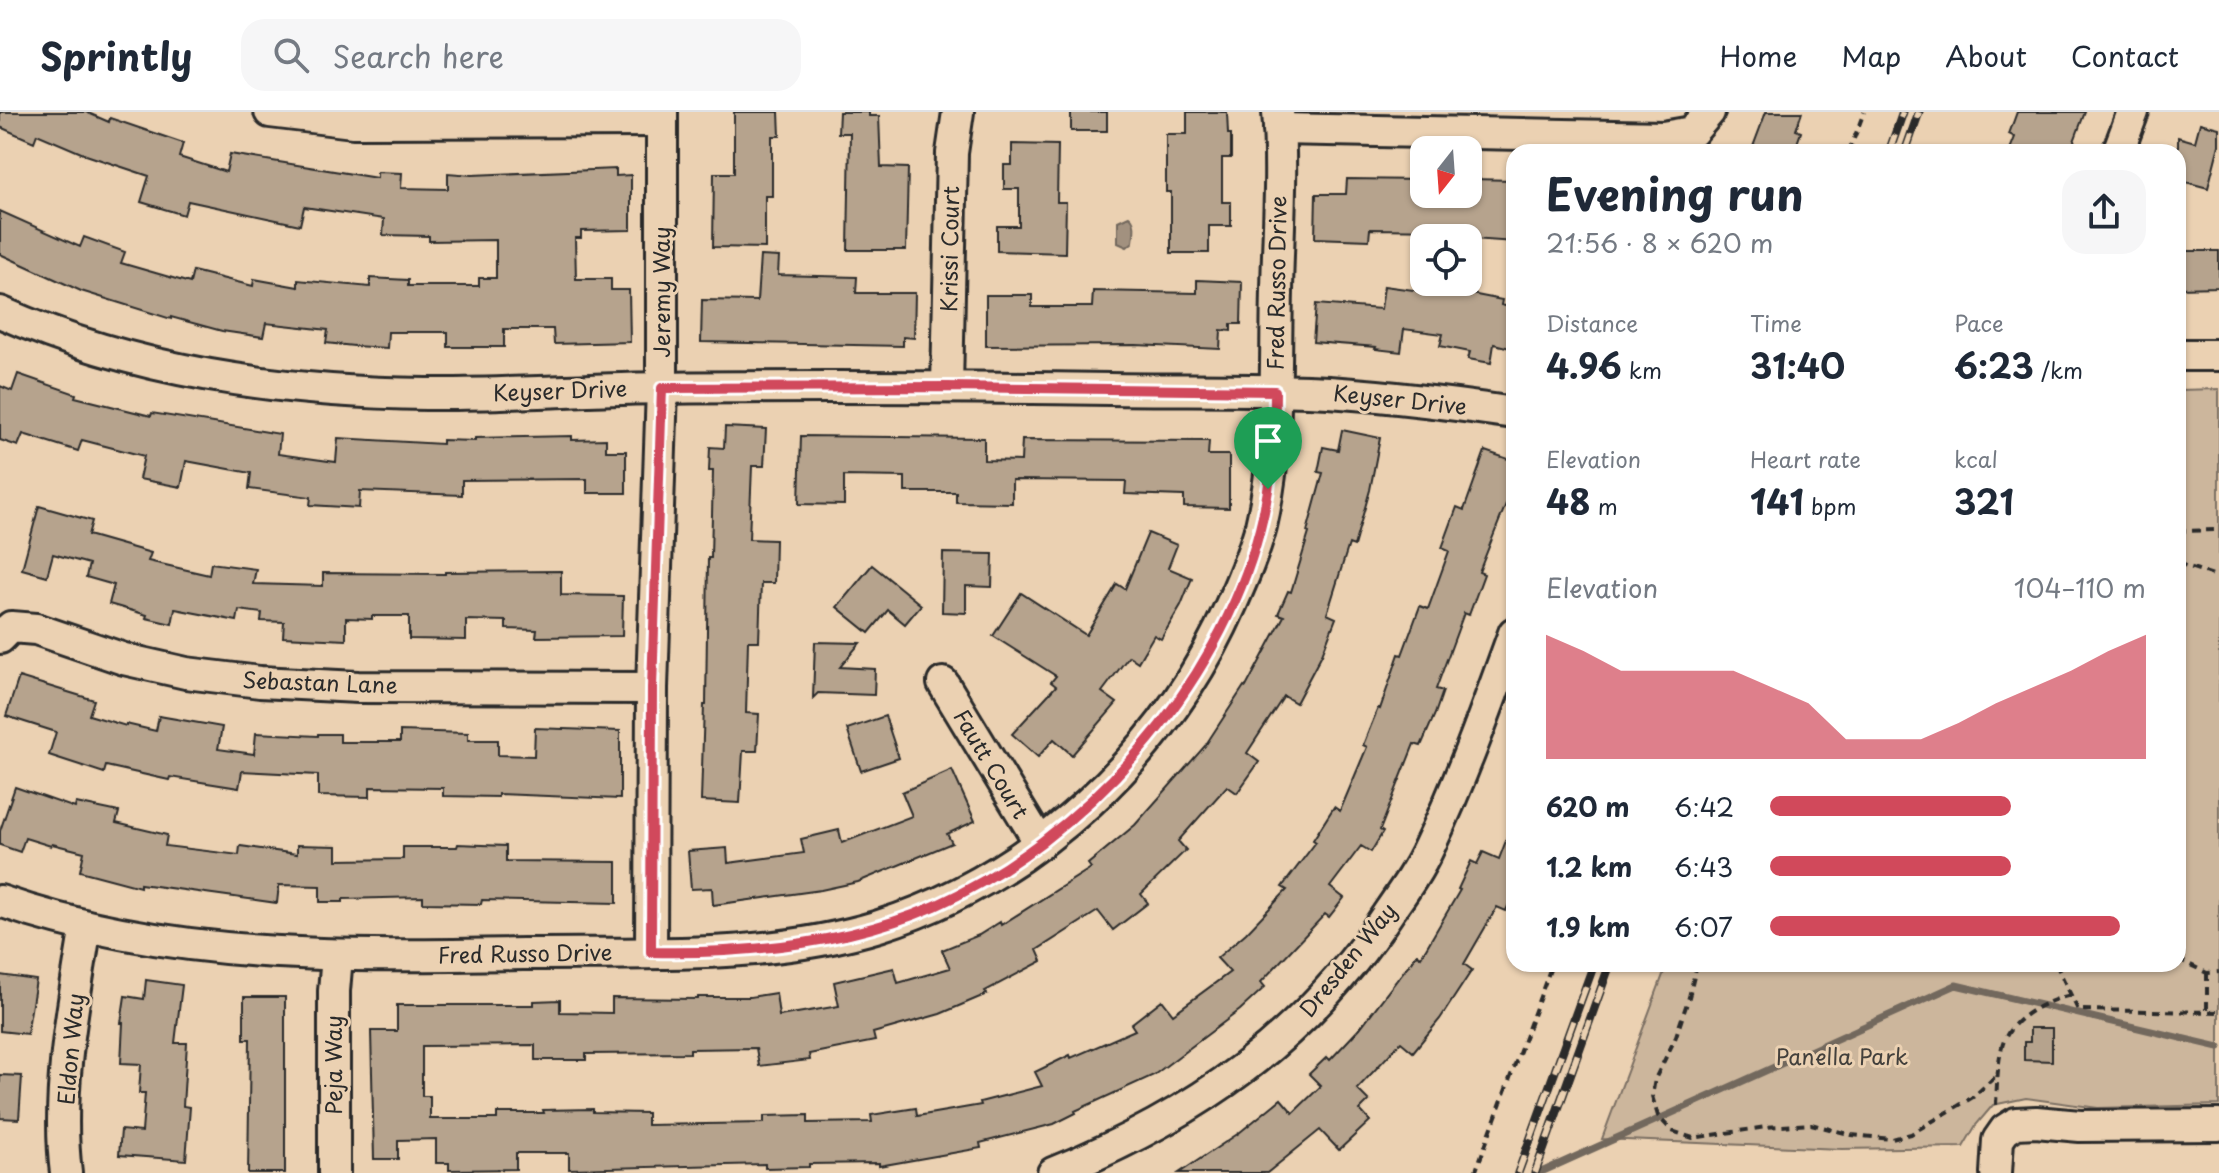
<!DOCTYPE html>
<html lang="en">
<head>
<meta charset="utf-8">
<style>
  :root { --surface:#fff; --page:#f6f6f7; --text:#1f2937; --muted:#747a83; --line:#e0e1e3; --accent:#d1495b }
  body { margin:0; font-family:"Playpen Sans",sans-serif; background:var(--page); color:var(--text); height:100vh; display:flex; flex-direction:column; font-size:30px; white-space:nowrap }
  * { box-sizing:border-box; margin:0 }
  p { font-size:26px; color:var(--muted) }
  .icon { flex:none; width:44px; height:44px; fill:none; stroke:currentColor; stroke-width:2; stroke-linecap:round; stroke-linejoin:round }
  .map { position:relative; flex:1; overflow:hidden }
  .drawer { position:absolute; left:1506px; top:32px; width:680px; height:828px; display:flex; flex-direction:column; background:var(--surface); border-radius:24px; box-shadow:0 2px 6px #0004 }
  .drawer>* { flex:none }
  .needle { width:52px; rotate:197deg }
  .buttons { position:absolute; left:1410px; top:24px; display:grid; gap:16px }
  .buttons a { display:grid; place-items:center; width:72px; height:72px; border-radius:16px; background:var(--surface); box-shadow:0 2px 6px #0004; font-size:40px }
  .pin { position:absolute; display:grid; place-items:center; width:68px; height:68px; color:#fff; margin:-82px -34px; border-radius:50% 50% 50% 0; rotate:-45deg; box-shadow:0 0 8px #0007 }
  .pin .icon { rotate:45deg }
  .round { display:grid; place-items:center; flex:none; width:84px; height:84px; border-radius:24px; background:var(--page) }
  .summary { display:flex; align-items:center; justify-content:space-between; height:136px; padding:0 40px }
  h1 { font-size:44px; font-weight:700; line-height:60px }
  .figures { display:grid; grid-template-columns:repeat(3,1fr); gap:12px; height:136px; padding:8px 40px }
  .figures div { display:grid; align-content:center }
  .figures b { font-size:34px; font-weight:700 }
  .figures small { font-size:22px; font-weight:400 }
  .figures p { font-size:22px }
  .chart { height:224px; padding:16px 40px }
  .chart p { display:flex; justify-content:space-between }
  .chart svg { width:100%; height:144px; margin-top:8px; fill:var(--accent); opacity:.7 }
  ul { padding:0 40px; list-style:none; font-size:26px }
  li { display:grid; grid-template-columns:128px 96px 1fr; align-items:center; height:60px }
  li i { height:20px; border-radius:10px; background:var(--accent) }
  header { display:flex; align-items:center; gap:48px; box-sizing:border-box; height:112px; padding:0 40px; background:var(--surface); border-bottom:2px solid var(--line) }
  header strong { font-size:38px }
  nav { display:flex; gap:44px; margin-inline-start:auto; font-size:28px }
  .search { width:560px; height:72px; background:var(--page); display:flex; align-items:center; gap:20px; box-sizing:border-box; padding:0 28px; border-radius:24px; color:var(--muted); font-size:30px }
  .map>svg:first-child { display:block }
</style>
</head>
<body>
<header>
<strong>Sprintly</strong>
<div class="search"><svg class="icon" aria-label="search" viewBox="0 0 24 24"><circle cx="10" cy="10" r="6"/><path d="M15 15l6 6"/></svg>Search here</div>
<nav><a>Home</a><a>Map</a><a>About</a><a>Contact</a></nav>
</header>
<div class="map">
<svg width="2219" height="1061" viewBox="0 0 2219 1061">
  <rect width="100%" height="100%" fill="#ebd1b2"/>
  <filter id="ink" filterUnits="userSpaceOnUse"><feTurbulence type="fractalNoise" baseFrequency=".0125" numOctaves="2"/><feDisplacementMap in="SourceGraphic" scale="16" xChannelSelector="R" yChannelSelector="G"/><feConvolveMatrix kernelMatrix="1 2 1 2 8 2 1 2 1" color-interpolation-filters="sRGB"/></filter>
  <g filter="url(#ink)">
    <!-- green -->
    <path fill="#ccb69c" stroke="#7c7064" stroke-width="2" d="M2219,277V993L2098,996L2026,986L1993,993L1976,1013L1963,1035L1842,1037L1602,1027L1667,852H2178V278Z"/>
    <!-- water -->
    <path fill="#a2917f" stroke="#72685d" stroke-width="2" d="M1129,104C1137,109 1134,121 1133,130L1127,135L1118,131V109Z"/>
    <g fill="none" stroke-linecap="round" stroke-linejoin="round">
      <!-- stream -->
      <path stroke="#72685d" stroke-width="7" d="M1539,1061L1956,873L2219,935"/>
    </g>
    <!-- building -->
    <g fill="#b6a38d" stroke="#2b2b2b" stroke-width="2">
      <path d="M0,0H86L109,10L110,6L183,31L179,45L226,60L230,42L377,66V60L402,61L401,76L448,77V61L472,63L616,57V64L631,63V118L581,119V126H575L576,167H611V178H629L630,230L554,232L553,217H504V235H448V220H388L387,236L354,234L326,231L328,218L266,211L263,225L222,219L171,205V207L81,179L0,142V99L80,135L84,125L125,140L121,151L190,171L193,159L253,174L254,167L298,175V168L370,175V166L408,168V174H479V166H496V128L429,129V124L383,123L384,107L304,95L300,113L188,89L184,103L141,90L149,64L86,43L37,22L34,30L0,15Z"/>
      <path d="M734,0H779L780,24H772V84H765V136L713,135L714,61H734Z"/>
      <path d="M839,0H869V4H879L881,55L908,56L906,138H848L850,21H838Z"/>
      <rect x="1071" y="0" width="36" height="19"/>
      <path d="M1187,0H1227L1228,22H1231V46H1222V90H1231V114H1209V141H1171V80H1166V22H1187Z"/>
      <path d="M1766,0H1802L1796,18L1801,20L1794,40H1751Z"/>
      <path d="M2017,0H2085L2070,40H2009L2015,25L2009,22Z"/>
      <path d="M2200,11L2219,16V33L2208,76L2178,68V25L2195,30Z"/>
      <path d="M1012,32L1058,33L1057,90H1066L1065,141L997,139V114H1019V77H1004V53H1012Z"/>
      <path d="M1347,67L1424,68V82H1470L1471,67L1514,68V130L1445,125V118L1370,117L1369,128L1315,126L1316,82H1346Z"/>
      <path d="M2178,139H2219V175L2178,176Z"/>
      <path d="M760,144L779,145L778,163L857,165L856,181H915L914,226L903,225V234L701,230L702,188L757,189Z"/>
      <path d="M1197,168L1242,170L1241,212H1231V219L1221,218L1220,237L1136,233L986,234V183H1032V195H1092L1093,179L1197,181Z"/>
      <path d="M1384,174L1450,183L1451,178L1502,188L1501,193L1514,196V237L1494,232L1491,251L1468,247L1470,240L1440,234L1443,222L1404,217L1401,240L1375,237L1376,235L1313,230L1316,192L1381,197Z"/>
      <path d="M18,262L76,282L75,285L151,304L152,301L280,322L278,342L336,350L338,326L442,332V328L475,329V326L572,324V328L606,327V339H626V381H587V367L462,368V383L360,379L359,396L310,393L311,385L249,377L251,361L186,349L181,375L139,367L144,344L82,328L78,339L23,322L18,334L0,328V274L12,279Z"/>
      <path d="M725,315L766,317L764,354H752L749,427L775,428L774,471H761L759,529H748L746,601L759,602L757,639H743L740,691L701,689L704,593H706L708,446H711L713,359H709L710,335L724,336Z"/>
      <path d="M1342,318L1380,326L1370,378L1354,434L1349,432L1327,502L1336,506L1322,542L1296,591L1284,584L1247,641L1259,650L1237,681L1227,674L1178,729L1186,738L1141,782L1148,791L1113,818L1098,799L1037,838L1042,849L985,879L987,882L940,902L873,921L875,929L809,942L810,948L759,954L756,936L690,937V941L586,942V948H535V933L422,934V984H430V1007H497V1001H544L543,998L593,997V1000L647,1001V1013L764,1011V1004L808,1003V1011L872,1010L871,1003L916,996L917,1004L981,993L980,990L1042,974L1035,960L1070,943L1071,946L1135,918L1131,912L1162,888L1173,902L1230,860L1217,846L1246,821L1287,778L1282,775L1316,730L1313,728L1334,695L1340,699L1367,635L1363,633L1378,596L1380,597L1399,542L1402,543L1420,494L1428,497L1449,439L1442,436L1457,395L1464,398L1485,339L1514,349V379L1509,393L1506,392L1479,460L1484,462L1469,503L1464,501L1436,577L1443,579L1435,602L1421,634L1414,632L1380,718L1383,720L1371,740L1361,734L1330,775L1344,786L1329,805L1325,802L1261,870L1265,875L1240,898L1154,963L1075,999L1076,1001L1054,1012L980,1031L981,1036L879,1054V1051L809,1052V1055L765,1056V1052L569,1057V1041H516V1057L449,1058V1051H436V1027L398,1028V1047H374L371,919H397V893H534V889L560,888V900L612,901V886L698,887V885H750L776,881L779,904L839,894L834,870L894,856L898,871L950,856L942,838L979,823L1000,810L1001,813L1091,756L1088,752L1135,713L1205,634L1244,574L1246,575L1284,504L1278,502L1288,479L1291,480L1309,421L1307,420L1323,361L1318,360L1323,335L1338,338Z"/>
      <path d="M801,324L984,326V348L1021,349L1022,328L1209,329L1208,343H1229V396L1184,395V384L1125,382L1126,369L1012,368V391L956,390V380H905V365L844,364V393L799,392Z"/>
      <path d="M39,394L92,409L88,423L151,441L148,449L209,463L211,451L256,457L253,472L323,474V461L445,462V460L561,459V483L623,484L622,524L536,525L537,518L506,517V509L466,508V528L409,527V504H372V507L346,506V528L283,525L284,510L261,509L262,501L239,498L237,509L175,497L172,512L146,506L147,503L109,492L114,473L86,465L89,452L53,442L47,464L22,457Z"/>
      <path d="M1148,421L1177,433L1168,456L1192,466L1181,493L1161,527L1154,523L1138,550L1129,544L1102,580L1117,591L1072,643L1054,627L1038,645L1012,622L1056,574L1051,570L1056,564L993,524L1021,481L1086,523L1117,472L1125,477Z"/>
      <path d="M943,441L993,442L992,475L966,474V501L942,500Z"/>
      <path d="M872,453L921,493L905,512L888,498L869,521L837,495Z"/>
      <path d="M815,530L860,531L840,555L875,557L874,583L818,581L813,586Z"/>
      <path d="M19,565L94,588L89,603L126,614V612L156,619L159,604L222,615L218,637L254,642L256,621L318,624V622H340V630H400V619L468,621V628H498V643L534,644L535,616L620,619V687L498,682V685L443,684V676L370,675V685L318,684V663L242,659L239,676L170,665L169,668L106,654L104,661L49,643L56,620L6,604Z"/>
      <path d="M885,604L899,646L861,659L847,617Z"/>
      <path d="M952,658L975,709L947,722L952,731L858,770L821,778L713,793L712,776L691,777L688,739L727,736L728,751L804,741L801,727L839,718L842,731L912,704L902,680Z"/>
      <path d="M15,675L75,696L76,691L119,700L116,711L167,723L165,734L239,743L240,734L297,742V733L337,734V748L403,747V735H457L458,732L506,734V749L617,750V791L482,788L481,792L423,791V785L343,787V790H320V774L279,773L277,791L140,772V775L80,759L84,740L52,732L51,734L25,726L20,740L0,733V719Z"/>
      <path d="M1512,713H1514V780L1506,799L1497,795L1464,852L1472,858L1440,907L1413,940L1401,930L1357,977L1369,989L1360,998L1370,1009L1339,1038L1320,1018L1267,1061H1179L1239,1021L1281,987L1293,1001L1321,974L1309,962L1327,945L1330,948L1360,916L1417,842L1421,845L1460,778L1458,777L1471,749L1477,752L1483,740L1499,747Z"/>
      <path d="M0,863L36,868L27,922L0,919Z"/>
      <path d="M146,868L182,873L175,931H187L183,994L190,995L186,1048L119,1043L121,1018L142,1020L145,981H139L141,952L121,951L123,911H121L125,884L144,887Z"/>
      <path d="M244,885H285V1061H248L250,927H244Z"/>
      <path d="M2030,916H2052V949L2024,948V930H2030Z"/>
      <path d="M0,963L22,964L19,1007L0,1006Z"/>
    </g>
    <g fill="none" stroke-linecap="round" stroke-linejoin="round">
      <!-- minor casing -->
      <g stroke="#2b2b2b" stroke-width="36">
        <g id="minor">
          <path d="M270,0L353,10L662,9"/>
          <path d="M1279,17L1663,25L1692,20L1709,0"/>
          <path d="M2118,40L2133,0"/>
          <path d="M0,200C135,260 279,280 426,282C505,283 585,277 664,276C812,274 960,275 1109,277C1175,278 1242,277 1308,279C1377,282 1446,291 1514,301"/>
          <path d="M2178,243H2219"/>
          <path d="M947,275L952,41L958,0"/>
          <path d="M0,526L11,515L36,517L124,547L186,561L260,570L358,575L652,576"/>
          <path d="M943,571L1040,731"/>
          <path d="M0,789C169,848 347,845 523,842C640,840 765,849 879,814C1034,765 1166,641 1231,493C1242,468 1254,441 1261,414C1279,337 1275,258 1277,179C1278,120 1283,59 1278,0"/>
          <path d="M651,840L652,576L662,276V0"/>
          <path d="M66,1061C56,982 73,893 86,814"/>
          <path d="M334,1061V879L337,844"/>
          <path d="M1053,1061C1194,1004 1307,926 1391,797C1405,777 1419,757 1429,735C1462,666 1488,593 1514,521"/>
          <path d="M1996,1061L1998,1028L2005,1018L2016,1011L2036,1010L2080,1014L2219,1013"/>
        </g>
      </g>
      <!-- path -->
      <g stroke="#2b2b2b" stroke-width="4" stroke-dasharray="8 6" stroke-linecap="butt">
        <path d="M1849,40L1864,0"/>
        <path d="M2178,419L2219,418"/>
        <path d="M2178,451L2219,465"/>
        <path d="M2178,847L2207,861L2219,860"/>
        <path d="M1697,852L1689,885L1675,927L1655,967L1652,984L1658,1004L1672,1019L1693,1026L1766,1015L1811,1012L1852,1023L1892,1027L1911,1022L1973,985L1998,962"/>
        <path d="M2056,852L2078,898L2219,900"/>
        <path d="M2207,861V900"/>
        <path d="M1996,993C1997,974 1997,954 2002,935C2009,906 2045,889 2071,883"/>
        <path d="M1475,1061L1552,852"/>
      </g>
      <!-- minor -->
      <use href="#minor" stroke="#ebd1b2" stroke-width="30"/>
      <!-- rail casing -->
      <g stroke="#2b2b2b" stroke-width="9">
        <g id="rail">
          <path d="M1889,40L1903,0"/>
          <path d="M1905,40L1919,0"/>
          <path d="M1518,1061L1594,852"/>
          <path d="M1535,1061L1610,852"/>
        </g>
      </g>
      <!-- rail -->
      <use href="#rail" stroke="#ebd1b2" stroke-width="6" stroke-dasharray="18" stroke-linecap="butt"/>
    </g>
  </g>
  <g fill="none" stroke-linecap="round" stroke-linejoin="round" filter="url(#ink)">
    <!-- route casing -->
    <g stroke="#fff" stroke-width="16">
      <path id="route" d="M947,275L1275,279C1275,326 1272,371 1260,417C1219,576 1084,727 935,794C846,833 746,842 651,840L652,576L662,276Z"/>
    </g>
    <!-- route -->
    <use href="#route" stroke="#d1495b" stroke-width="10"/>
  </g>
  <g text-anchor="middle" stroke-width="6" stroke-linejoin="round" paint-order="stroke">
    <!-- street labels -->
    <g font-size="22" fill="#2b2b2b" stroke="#ebd1b2">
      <text transform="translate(950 137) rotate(-89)" y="8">Krissi Court</text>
      <text transform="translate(1277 171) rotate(-89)" y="8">Fred Russo Drive</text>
      <text transform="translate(662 180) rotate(-90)" y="8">Jeremy Way</text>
      <text transform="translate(560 279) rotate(-2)" y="8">Keyser Drive</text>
      <text transform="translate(1400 288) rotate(6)" y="8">Keyser Drive</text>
      <text transform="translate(320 571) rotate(2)" y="8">Sebastan Lane</text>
      <text transform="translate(991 652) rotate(59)" y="8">Fautt Court</text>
      <text transform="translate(525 842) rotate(-1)" y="8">Fred Russo Drive</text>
      <text transform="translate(1348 848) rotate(-51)" y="8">Dresden Way</text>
      <text transform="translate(71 937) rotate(-85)" y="8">Eldon Way</text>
      <text transform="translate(334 953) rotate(-90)" y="8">Peja Way</text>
    </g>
    <!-- park labels -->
    <g font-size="22" fill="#43403c" stroke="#ebd1b2">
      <text x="1842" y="953">Panella Park</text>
    </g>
  </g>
</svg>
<div class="buttons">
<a><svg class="needle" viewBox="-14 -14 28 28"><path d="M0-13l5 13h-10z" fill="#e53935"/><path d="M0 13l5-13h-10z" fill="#747a83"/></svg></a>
<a><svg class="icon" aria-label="locate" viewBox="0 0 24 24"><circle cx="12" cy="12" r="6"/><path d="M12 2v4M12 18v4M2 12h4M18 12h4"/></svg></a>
</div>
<div class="pin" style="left:1268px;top:377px;background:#1e9e55"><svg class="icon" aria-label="arrive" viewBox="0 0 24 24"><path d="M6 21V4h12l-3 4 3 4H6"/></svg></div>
<section class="drawer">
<div class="summary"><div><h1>Evening run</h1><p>21:56 · 8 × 620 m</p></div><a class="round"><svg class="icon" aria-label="share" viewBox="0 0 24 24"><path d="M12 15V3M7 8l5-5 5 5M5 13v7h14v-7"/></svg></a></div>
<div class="figures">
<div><p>Distance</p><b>4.96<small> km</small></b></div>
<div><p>Time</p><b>31:40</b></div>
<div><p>Pace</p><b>6:23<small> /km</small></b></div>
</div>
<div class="figures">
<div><p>Elevation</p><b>48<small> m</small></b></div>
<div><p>Heart rate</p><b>141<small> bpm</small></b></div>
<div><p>kcal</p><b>321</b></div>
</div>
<div class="chart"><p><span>Elevation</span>104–110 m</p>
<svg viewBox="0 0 160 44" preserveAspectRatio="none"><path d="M0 44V6L10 11L20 17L30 17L40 17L50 17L60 22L70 27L80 38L90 38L100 38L110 33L120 27L130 22L140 17L150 11L160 6V44z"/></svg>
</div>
<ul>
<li><b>620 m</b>6:42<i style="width:64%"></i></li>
<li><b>1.2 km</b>6:43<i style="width:64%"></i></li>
<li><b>1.9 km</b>6:07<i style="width:93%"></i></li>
</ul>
</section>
</div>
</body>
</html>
